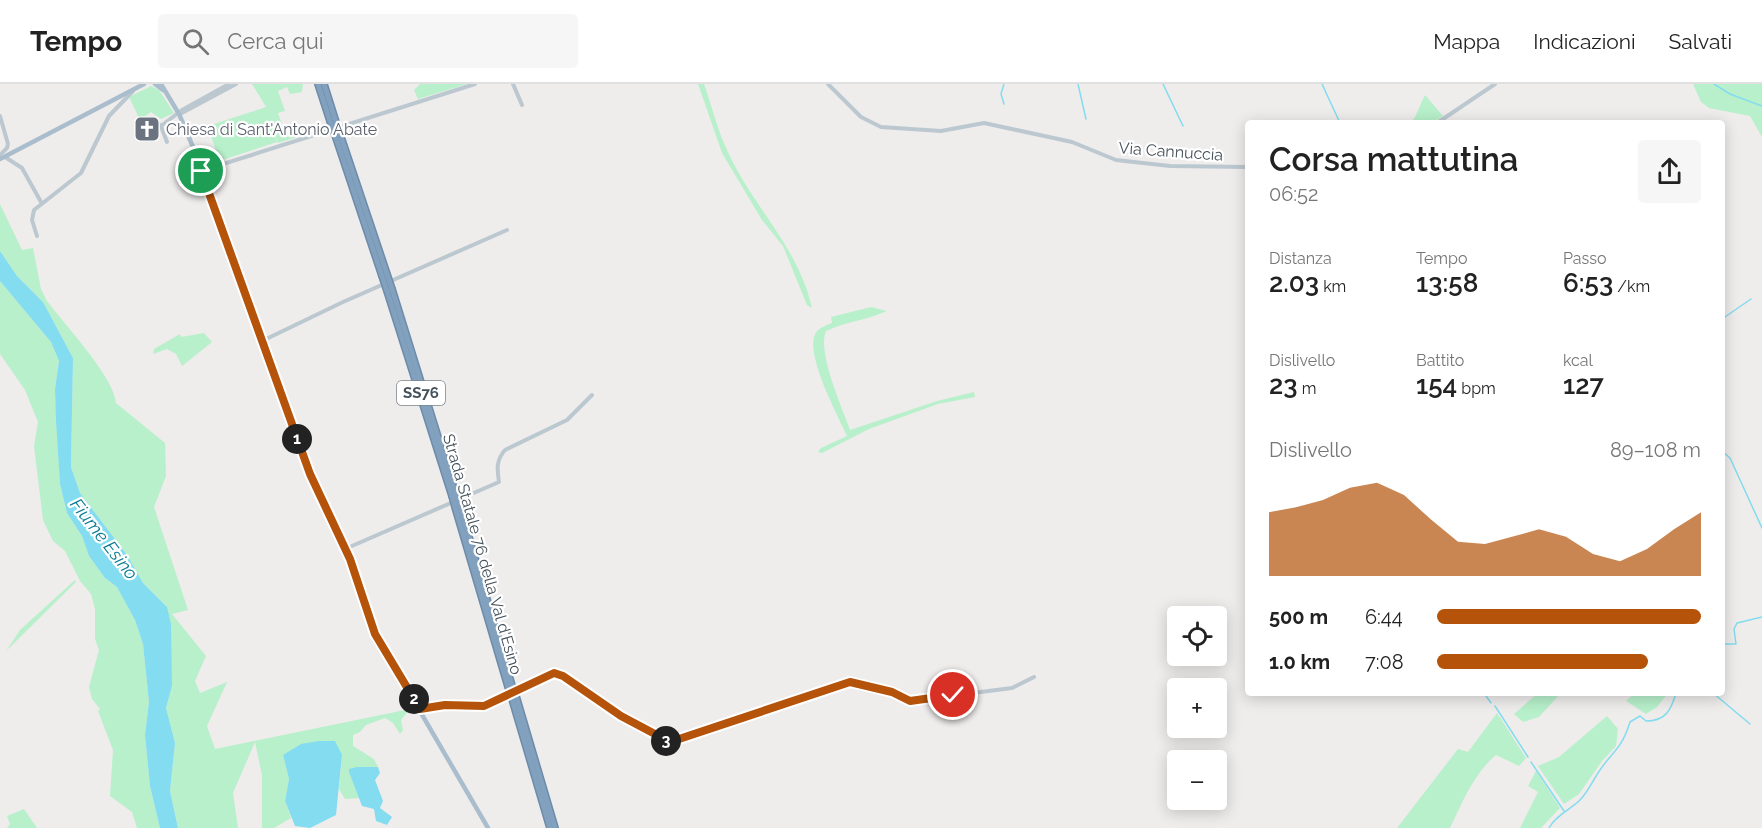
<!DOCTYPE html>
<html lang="it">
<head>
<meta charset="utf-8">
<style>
  :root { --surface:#fff; --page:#f6f6f6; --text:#222; --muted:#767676; --line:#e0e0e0; --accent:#b45309 }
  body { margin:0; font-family:Raleway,sans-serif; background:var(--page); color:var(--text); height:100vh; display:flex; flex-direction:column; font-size:22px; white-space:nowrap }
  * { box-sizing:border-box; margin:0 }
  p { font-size:20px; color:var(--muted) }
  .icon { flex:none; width:33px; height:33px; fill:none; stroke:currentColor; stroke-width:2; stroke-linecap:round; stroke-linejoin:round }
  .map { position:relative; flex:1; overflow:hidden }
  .details { position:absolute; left:1245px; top:36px; width:480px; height:576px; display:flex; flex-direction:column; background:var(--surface); border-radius:6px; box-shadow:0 3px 15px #0003 }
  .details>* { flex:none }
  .fabs { position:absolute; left:1167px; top:522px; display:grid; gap:12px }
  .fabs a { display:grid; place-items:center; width:60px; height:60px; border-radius:6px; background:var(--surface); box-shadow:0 3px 15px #0003; font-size:30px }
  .pin { position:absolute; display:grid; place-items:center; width:51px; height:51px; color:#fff; margin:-26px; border:3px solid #fff; border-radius:50%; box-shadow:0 2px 6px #0007 }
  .km { position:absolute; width:30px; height:30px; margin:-15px; border-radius:50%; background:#222; color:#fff; font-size:16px; line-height:30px; text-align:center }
  .round { display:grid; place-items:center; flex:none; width:63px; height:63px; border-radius:6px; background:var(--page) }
  .overview { display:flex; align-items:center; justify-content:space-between; height:102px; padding:0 24px }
  h1 { font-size:33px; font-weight:600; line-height:45px }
  .figures { display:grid; grid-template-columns:repeat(3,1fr); gap:9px; height:102px; padding:6px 24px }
  .figures div { display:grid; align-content:center }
  .figures b { font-size:26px; font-weight:600 }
  .figures small { font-size:16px; font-weight:400 }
  .figures p { font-size:16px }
  .chart { height:168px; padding:12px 24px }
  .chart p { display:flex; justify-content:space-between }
  .chart svg { width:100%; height:108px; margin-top:6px; fill:var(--accent); opacity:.7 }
  ul { padding:0 24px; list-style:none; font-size:20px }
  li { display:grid; grid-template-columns:96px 72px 1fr; align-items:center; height:45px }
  li i { height:15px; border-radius:8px; background:var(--accent) }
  header { display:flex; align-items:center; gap:36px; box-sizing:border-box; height:84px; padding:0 30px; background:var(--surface); border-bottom:2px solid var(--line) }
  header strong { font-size:28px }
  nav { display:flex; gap:33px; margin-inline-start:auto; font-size:21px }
  .search { width:420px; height:54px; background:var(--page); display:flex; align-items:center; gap:15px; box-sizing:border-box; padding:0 21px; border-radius:6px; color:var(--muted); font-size:22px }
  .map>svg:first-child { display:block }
</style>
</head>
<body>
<header>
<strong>Tempo</strong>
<div class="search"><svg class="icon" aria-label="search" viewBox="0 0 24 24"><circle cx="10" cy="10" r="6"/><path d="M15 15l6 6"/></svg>Cerca qui</div>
<nav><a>Mappa</a><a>Indicazioni</a><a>Salvati</a></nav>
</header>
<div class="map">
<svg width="1762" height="744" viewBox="0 0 1762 744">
  <rect width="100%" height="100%" fill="#efecec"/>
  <!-- green -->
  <g fill="#b8f0cb">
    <path d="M252,0H303L302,8L290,10L287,3L278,7L285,27L278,29L285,50L295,47L297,53L278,59L273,45L277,58L219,77L208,42L266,23Z"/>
    <path d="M420,0H467L418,15L414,6Z"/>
    <path d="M698,0H704C712,22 717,45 727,66C752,122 798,162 812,224L807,221L783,162L762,136L722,69Z"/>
    <path d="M1693,0H1762V53L1750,32L1709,24L1701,18Z"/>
    <path d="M151,2L159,6L174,29L161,35L151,28L140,36L129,13Z"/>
    <path d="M1425,11L1443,32L1432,39H1407L1414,35Z"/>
    <path d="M0,120L22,166L33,164L41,205L47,217C65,241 114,293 116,319L165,359L166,392L154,423L188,526L172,530L206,572L195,597L200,609L227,598L207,642L215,665L410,625L401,636L403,646L400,650L393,639L385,634L366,641L360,648L353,651V662L374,675L378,683H357L354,696L359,714L345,715L339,705L342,671H283L289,695L285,717L291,734L274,744H262V691L255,658L233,709L238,744H178L170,707L175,659L166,624L172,602L167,523L143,499L127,471L80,409L71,383L73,274L43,218L17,192L0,167Z"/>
    <path d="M0,197L51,258L59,277L55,305L60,400L67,429L82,452L89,472L105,494L117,503L135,536L143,560L149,618L145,651L150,702L160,744H137L132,728L110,712L113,666L98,627L100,625L92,615L89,603L99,566L95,555V525L91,510L80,497L65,467L53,457L43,436L34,362L38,338L25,306L0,270Z"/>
    <path d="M871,223L887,227C867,236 845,238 826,247C817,268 842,323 850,346L937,317L974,308L975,313L938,320L869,345L822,369L818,368L821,364L847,352C837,330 808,276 814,253C816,245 824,242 832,239L831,233Z"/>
    <path d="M204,249L212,258L182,282L176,270L167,265L153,270L154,265L180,250L181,253Z"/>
    <path d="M75,496L76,498L6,567L20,546Z"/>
    <path d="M1538,609H1561L1539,633L1523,638L1514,630Z"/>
    <path d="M1635,609H1668L1657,623L1646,630L1626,617Z"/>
    <path d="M1497,629L1526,674L1519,682L1496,671C1474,689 1462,719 1450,744H1397L1458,665L1468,668Z"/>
    <path d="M1607,632L1618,645L1616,662L1602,677L1579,710L1564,720L1538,682L1559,673Z"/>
    <path d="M1536,687L1560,724L1541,744H1520L1538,708L1528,702Z"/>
    <path d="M24,725L37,744H7L10,740L7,732Z"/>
  </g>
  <!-- water -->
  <g fill="#83dcef">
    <path d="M0,167L17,192L43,218L73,274L71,383L80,409L127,471L143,499L167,523L171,540L172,602L166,624L175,659L170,707L178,744H160L150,702L145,651L149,618L143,560L135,536L117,503L105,494L89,472L82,452L67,429L60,400L56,336L55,305L59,277L51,258L0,197Z"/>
    <path d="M319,657H335L342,671L336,731L310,744L295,742L285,717L289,695L283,671L301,660Z"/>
    <path d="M357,683H378L380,689L375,696L383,717L380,724L392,733L387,741L376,737L374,725L362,722L349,688V685Z"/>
  </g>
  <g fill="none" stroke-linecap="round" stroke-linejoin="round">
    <!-- stream -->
    <g stroke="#83dcef" stroke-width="1.5">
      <path d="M1078,0L1086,35"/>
      <path d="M1163,0L1183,42"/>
      <path d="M1322,0L1340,39"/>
      <path d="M1714,0L1730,10L1762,22"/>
      <path d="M1004,20L1001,10L1004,0"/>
      <path d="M1722,235L1751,215"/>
      <path d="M1722,367L1730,374L1762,444"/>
      <path d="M1722,560H1736L1734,545L1737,539L1762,533"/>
      <path d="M1484,609L1491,619"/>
      <path d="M1713,609L1750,640"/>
      <path d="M1495,622L1528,673"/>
      <path d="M1531,678L1564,727"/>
      <path d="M1549,744C1556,731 1570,726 1580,716C1588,708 1592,698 1598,689C1612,667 1621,667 1630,638L1640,632L1646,637C1666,637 1671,626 1676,609"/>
    </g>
    <!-- highway casing -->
    <g stroke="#6d8caa" stroke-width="8">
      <g id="highway">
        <path d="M318,0L330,37"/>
        <path d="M324,0L335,35"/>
        <path d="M339,47L387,190"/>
        <path d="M334,48L382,192"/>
        <path d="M392,205L456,411"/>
        <path d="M387,207L452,412"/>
        <path d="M460,422L513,605"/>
        <path d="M455,423L509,606"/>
        <path d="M516,612L555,744"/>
        <path d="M512,615L550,744"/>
      </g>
    </g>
    <!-- minor -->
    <g stroke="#bcc8d0" stroke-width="4">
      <path d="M513,0L522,21"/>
      <path d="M828,0L861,33L881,43L941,47L984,39L1072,58L1116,76L1170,82L1248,83"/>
      <path d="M180,30L236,0"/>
      <path d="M0,32L8,60L7,64L0,71"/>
      <path d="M151,34L161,42L182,26L229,0"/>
      <path d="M1437,39L1495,0"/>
      <path d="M161,42L167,58"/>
      <path d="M5,73L22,84L41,118"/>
      <path d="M201,87L475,0"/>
      <path d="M37,152L32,136L34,126L81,89L109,32L133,7"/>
      <path d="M262,257L343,218L507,146"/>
      <path d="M345,465L499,398C497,385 496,376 505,366L567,336L592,311"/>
      <path d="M420,625L445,621L484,622L554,589L563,592L621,632L670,658L850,598L892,608L910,617L1012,604L1034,593"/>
    </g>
    <!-- major -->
    <g stroke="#aabdcd" stroke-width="4.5">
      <path d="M155,0L163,6"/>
      <path d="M161,0L179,30L193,63L310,391L350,475L375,550L488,744"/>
      <path d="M0,75L144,0"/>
    </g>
    <!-- highway -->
    <use href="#highway" stroke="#82a1be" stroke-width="5"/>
    <!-- highway-bridge casing -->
    <g stroke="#6d8caa" stroke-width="8" stroke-linecap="butt">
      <g id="highway-bridge">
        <path d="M335,35L339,47"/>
        <path d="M330,37L334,48"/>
        <path d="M387,190L392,205"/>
        <path d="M382,192L387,207"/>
        <path d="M456,411L460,422"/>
        <path d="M452,412L455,423"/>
        <path d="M513,605L516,612"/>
        <path d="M509,606L512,615"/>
      </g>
    </g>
    <!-- highway-bridge -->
    <use href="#highway-bridge" stroke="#82a1be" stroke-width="5"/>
  </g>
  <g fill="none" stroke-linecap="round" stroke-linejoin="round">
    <!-- route casing -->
    <g stroke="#fff" stroke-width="12">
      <path id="route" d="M201,87L310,390L350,475L375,550L420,625L445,621L484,622L554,589L563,592L621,632L670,658L850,598L892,608L910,617L953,611"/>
    </g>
    <!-- route -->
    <use href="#route" stroke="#b45309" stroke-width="8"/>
  </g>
  <!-- icons -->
  <defs>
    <g id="church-square" transform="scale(1.35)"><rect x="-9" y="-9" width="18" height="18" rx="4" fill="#6b7280" stroke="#fff"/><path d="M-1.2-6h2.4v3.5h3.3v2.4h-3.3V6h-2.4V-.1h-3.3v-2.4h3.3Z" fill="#fff"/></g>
  </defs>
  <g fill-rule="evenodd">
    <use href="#church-square" x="147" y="45"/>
  </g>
  <g text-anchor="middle" stroke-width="4.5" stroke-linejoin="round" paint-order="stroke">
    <!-- shield labels -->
    <rect fill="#fff" stroke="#7c858c" stroke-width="1.5" x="397" y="297" width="48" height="24" rx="4.5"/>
    <g font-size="15" font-weight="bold" fill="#44515a">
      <text x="421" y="314">SS76</text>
    </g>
    <!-- worship labels -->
    <g font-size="16" fill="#5b616d" stroke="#fff" text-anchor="start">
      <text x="166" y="51">Chiesa di Sant'Antonio Abate</text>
    </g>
    <!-- street labels -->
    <g font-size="16" fill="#44515a" stroke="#fff">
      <text transform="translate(1171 67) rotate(4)" y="6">Via Cannuccia</text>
      <text transform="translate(483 470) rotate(74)" y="6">Strada Statale 76 della Val d'Esino</text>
    </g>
    <!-- water labels -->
    <g font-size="18" font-style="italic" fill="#087b93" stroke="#fff">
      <text transform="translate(104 455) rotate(52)" y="6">Fiume Esino</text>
    </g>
  </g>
</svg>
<div class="fabs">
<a><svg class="icon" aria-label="locate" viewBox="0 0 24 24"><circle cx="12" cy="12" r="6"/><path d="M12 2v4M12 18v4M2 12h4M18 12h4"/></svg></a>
<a>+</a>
<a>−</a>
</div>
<div class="pin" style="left:201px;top:87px;background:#1e9e55"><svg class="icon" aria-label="arrive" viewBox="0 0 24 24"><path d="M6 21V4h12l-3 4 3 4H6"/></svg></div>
<div class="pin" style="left:953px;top:611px;background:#d93025"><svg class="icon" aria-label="check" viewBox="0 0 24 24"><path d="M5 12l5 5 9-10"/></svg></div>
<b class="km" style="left:297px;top:355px">1</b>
<b class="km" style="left:414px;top:615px">2</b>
<b class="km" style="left:666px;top:657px">3</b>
<section class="details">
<div class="overview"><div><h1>Corsa mattutina</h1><p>06:52</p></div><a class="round"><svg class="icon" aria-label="share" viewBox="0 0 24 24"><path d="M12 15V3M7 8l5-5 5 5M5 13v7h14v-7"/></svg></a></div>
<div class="figures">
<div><p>Distanza</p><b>2.03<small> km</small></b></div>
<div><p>Tempo</p><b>13:58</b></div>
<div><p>Passo</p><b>6:53<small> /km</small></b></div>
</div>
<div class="figures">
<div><p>Dislivello</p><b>23<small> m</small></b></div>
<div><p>Battito</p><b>154<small> bpm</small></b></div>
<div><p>kcal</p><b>127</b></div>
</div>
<div class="chart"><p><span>Dislivello</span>89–108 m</p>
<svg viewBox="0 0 160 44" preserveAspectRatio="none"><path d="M0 44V18L10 16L20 13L30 8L40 6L50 11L60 21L70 30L80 31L90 28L100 25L110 28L120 35L130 38L140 33L150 25L160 18V44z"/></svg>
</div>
<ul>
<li><b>500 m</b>6:44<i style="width:100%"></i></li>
<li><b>1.0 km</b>7:08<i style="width:80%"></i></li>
</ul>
</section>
</div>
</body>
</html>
